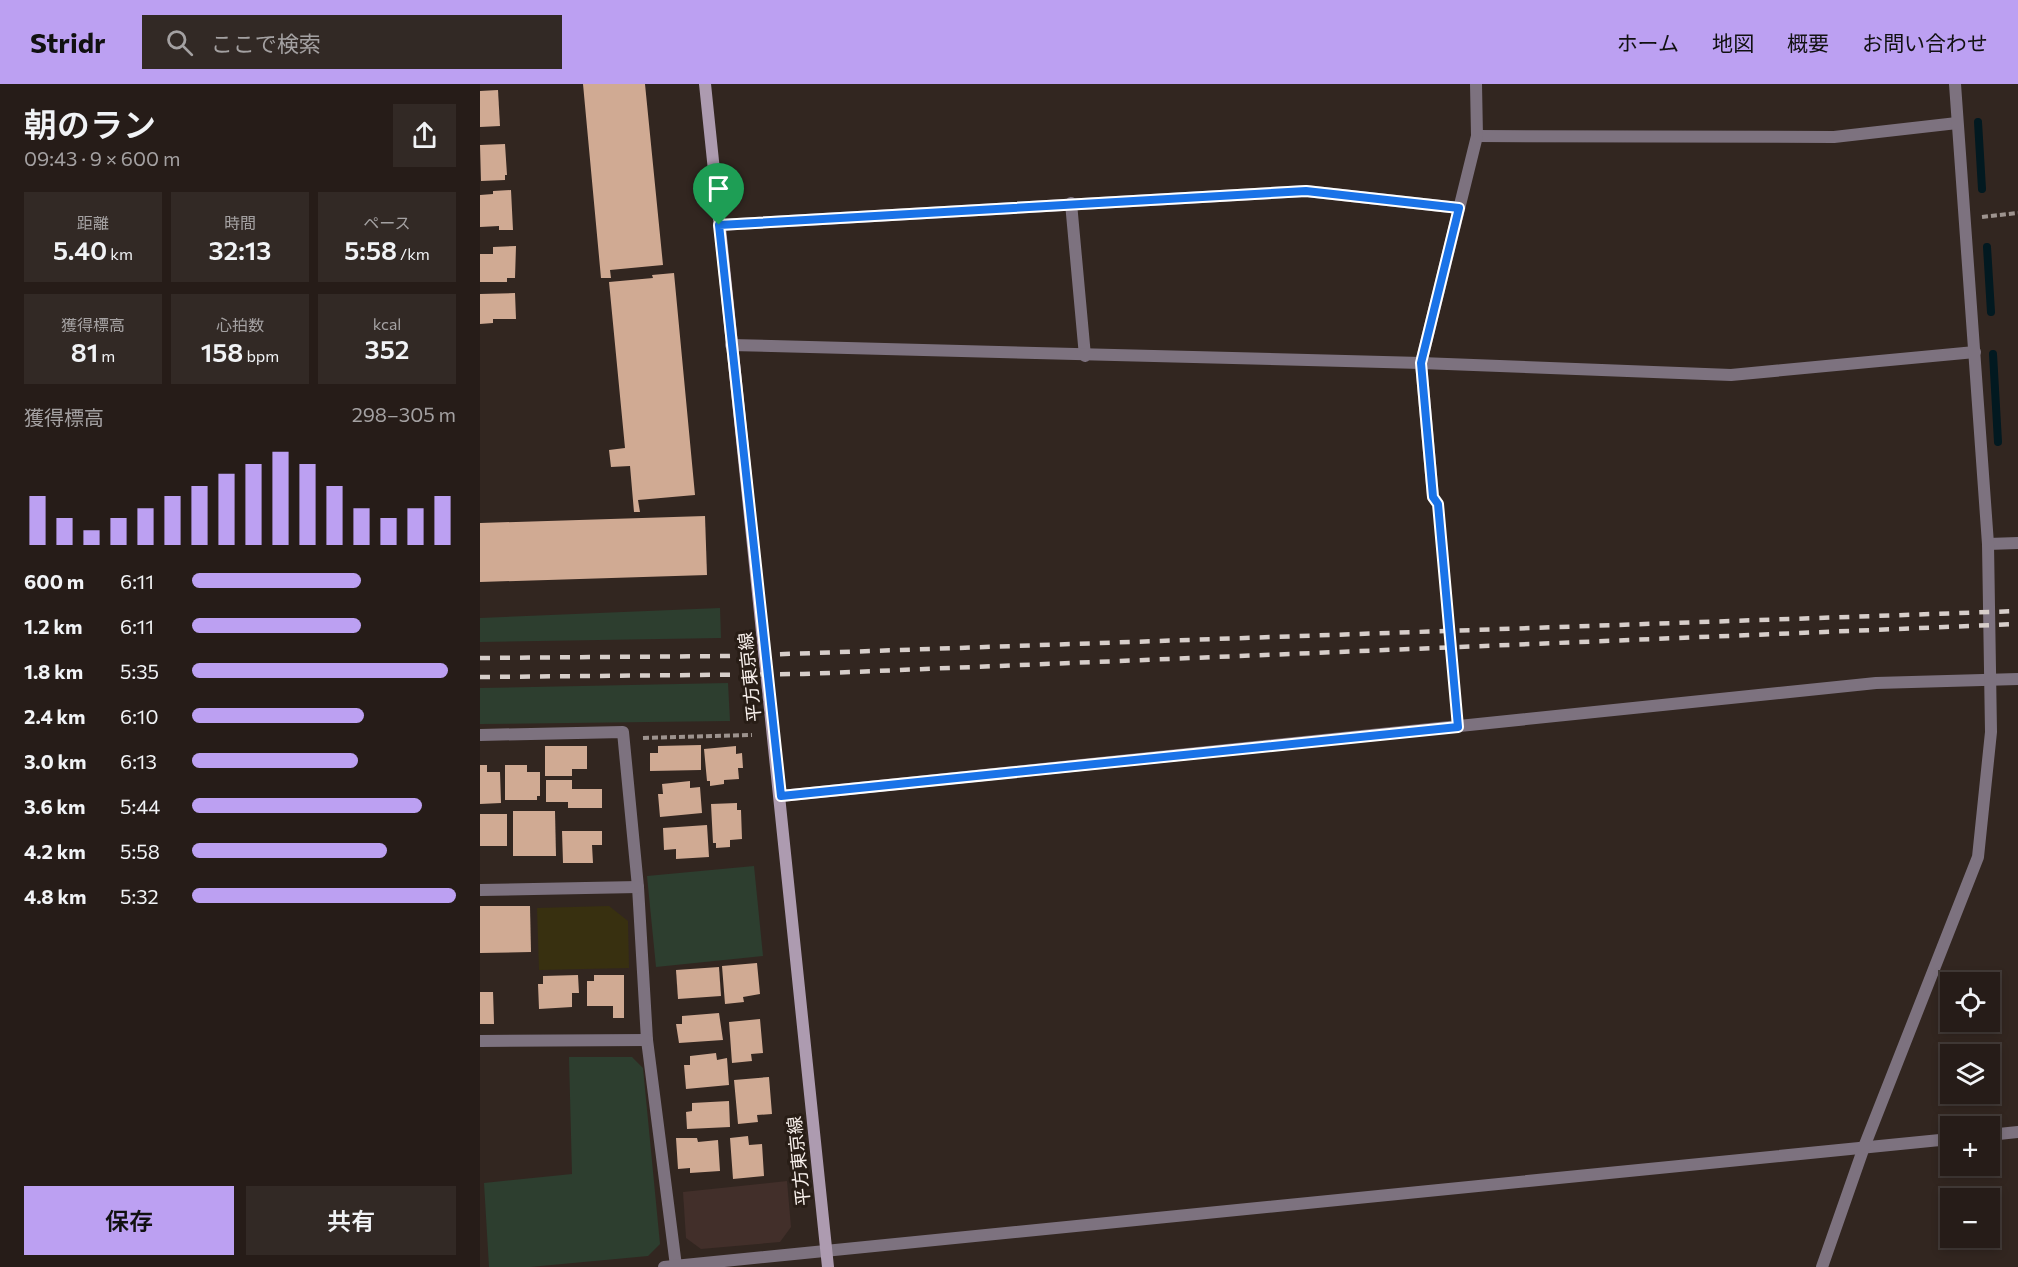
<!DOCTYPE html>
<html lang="ja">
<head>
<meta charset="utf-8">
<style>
  :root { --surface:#261c18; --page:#322925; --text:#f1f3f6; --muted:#a4a1a2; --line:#423a37; --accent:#bca0f2 }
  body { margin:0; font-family:Commissioner,"Noto Sans JP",sans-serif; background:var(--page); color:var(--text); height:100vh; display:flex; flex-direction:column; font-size:22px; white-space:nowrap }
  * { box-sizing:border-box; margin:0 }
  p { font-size:20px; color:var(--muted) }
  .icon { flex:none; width:33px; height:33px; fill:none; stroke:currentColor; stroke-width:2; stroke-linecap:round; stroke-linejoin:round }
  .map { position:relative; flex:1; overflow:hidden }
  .panel { display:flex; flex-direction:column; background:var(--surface); width:480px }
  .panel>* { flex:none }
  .tools { position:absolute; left:1460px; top:888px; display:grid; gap:12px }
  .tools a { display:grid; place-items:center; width:60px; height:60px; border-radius:0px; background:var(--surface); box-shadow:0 3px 9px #0003,0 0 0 2px var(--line); font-size:30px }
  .pin { position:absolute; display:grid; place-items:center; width:51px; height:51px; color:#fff; margin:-62px -26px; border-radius:50% 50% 50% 0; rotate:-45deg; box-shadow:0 0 6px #0007 }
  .pin .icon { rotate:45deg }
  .round { display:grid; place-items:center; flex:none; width:63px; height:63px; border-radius:0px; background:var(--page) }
  .summary { display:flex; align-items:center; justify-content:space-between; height:102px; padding:0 24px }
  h1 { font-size:33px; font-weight:600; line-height:45px }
  .figures { display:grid; grid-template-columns:repeat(3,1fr); gap:9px; height:102px; padding:6px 24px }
  .figures div { display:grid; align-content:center; border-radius:0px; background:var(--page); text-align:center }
  .figures b { font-size:26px; font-weight:600 }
  .figures small { font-size:16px; font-weight:400 }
  .figures p { font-size:16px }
  .chart { height:168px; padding:12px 24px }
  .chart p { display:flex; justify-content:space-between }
  .chart svg { width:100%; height:108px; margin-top:6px; stroke:var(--accent); stroke-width:6 }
  .action { display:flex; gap:12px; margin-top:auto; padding:12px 24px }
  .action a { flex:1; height:69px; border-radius:0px; background:var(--accent); color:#111; font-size:24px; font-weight:600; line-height:69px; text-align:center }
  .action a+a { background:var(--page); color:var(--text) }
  ul { padding:0 24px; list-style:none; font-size:20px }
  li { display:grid; grid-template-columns:96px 72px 1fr; align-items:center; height:45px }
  li i { height:15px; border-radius:8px; background:var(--accent) }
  header { display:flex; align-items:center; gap:36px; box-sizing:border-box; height:84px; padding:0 30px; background:var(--accent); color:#111 }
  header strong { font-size:28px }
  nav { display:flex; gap:33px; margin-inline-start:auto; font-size:21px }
  .search { width:420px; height:54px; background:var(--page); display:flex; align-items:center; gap:15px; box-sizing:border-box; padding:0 21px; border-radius:0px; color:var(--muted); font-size:22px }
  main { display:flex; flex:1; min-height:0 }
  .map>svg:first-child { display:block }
</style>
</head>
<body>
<header>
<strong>Stridr</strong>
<div class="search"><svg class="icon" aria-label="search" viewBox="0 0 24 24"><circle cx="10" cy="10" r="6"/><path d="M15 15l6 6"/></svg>ここで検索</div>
<nav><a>ホーム</a><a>地図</a><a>概要</a><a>お問い合わせ</a></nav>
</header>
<main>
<section class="panel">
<div class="summary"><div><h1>朝のラン</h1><p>09:43 · 9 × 600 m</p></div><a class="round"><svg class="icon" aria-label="share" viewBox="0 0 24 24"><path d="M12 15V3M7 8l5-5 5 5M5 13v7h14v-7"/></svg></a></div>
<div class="figures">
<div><p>距離</p><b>5.40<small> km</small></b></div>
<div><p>時間</p><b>32:13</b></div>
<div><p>ペース</p><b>5:58<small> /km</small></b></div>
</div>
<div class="figures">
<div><p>獲得標高</p><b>81<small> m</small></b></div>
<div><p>心拍数</p><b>158<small> bpm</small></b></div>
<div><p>kcal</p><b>352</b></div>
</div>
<div class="chart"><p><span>獲得標高</span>298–305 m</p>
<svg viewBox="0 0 160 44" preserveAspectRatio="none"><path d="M5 44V24M15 44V33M25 44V38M35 44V33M45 44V29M55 44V24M65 44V20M75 44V15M85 44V11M95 44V6M105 44V11M115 44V20M125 44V29M135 44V33M145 44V29M155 44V24"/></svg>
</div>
<ul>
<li><b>600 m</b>6:11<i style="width:64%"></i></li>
<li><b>1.2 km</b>6:11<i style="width:64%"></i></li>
<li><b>1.8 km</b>5:35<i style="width:97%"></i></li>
<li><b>2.4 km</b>6:10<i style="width:65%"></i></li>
<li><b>3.0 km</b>6:13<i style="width:63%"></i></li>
<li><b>3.6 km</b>5:44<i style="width:87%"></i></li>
<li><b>4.2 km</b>5:58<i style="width:74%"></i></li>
<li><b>4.8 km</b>5:32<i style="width:100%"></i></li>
</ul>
<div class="action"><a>保存</a><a>共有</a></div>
</section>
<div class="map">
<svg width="1538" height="1183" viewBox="0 0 1538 1183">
  <rect width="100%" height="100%" fill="#322620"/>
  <!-- industrial -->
  <path fill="#422f2a" d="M307,1097L311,1143L300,1158L221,1165L206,1154L203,1108Z"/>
  <!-- green -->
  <g fill="#2d3e2f">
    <path d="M240,524L241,554L0,558V534Z"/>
    <path d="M248,599L250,637L0,640V604Z"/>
    <path d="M274,782L283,872L176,883L167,792Z"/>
    <path d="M89,973H152L163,984L180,1160L168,1172L50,1183H9L4,1099L92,1090Z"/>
  </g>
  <!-- sand -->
  <path fill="#383010" d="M129,822L148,837L149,884L59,886L57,824Z"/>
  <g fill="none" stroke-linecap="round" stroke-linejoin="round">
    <!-- stream -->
    <g stroke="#021920" stroke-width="8">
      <path d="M1498,38L1502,105"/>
      <path d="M1507,163L1511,228"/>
      <path d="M1513,270L1518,358"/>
    </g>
  </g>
  <!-- building -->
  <g fill="#d0aa93">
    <path d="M103,0H165L183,181L130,186L131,194H121Z"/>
    <path d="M18,6L20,42L0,43V7Z"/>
    <path d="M25,60L27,91H25V96L1,97L0,61Z"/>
    <path d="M31,106L33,146H19V142L0,143V111L13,110V107Z"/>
    <path d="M36,162L35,194H27V198H0V170H13V163Z"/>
    <path d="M194,189L215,411L158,416L160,428H154L150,382L131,383L129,366L145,364L129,198L173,194L172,191Z"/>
    <path d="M35,209L36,235H13V239L0,240V210Z"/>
    <path d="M225,432L227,491L0,498V439Z"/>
    <path d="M221,661V686L170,687V669H178V662Z"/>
    <path d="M65,662H107V685H92V692H65Z"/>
    <path d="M256,662V670L262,669L263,684H258L259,695L244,696V700L230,702V697H227L224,665Z"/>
    <path d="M0,681H7V688H20L21,719L0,720Z"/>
    <path d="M25,681H47V688H60V712H57V716H25Z"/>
    <path d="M66,696H92V705H122V724H88V718H66Z"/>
    <path d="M210,697V704L220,703L222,729L180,733L178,710H183L182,700Z"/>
    <path d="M257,719V726H261L262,755L250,756V763L236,764V759H233L231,720Z"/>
    <path d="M33,727H75L76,772H33Z"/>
    <rect x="0" y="730" width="27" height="32"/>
    <path d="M227,741L229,773L196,775V765L184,766L183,744Z"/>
    <path d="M82,747H122V761H112L113,779H83Z"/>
    <path d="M0,822H50L51,868L0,869Z"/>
    <path d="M277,879L280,910L263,913L264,918L245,920L242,882Z"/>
    <path d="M239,883L241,912L198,915L196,886Z"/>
    <path d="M98,891L99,909H92V923L59,925L58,900H63V892Z"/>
    <path d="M114,891H144V934H133V922H107V897H114Z"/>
    <path d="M0,908H13L14,940H0Z"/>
    <path d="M239,929L243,956L199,959L196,940H202V932Z"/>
    <path d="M280,935L283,969L271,970L272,977L252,979L249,938Z"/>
    <path d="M236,969L237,976L247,974L249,1001L206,1005L204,981H210V972Z"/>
    <path d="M289,993L292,1030L277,1031L278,1038L258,1040L254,996Z"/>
    <path d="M249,1017L250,1043L207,1045L206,1028L212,1027V1019Z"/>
    <path d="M268,1052L269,1061L282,1060L284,1092L253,1095L250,1054Z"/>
    <path d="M196,1054H217L218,1058L238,1056L240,1087L210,1089V1084L198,1085Z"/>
  </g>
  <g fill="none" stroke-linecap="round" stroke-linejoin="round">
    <!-- path -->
    <g stroke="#9d938e" stroke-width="4" stroke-dasharray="6 3" stroke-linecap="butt">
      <path d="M1502,133L1538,129"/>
      <path d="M959,432L977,625"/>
      <path d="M163,654L272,651"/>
    </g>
    <!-- service -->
    <path stroke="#7d727f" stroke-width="12" d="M301,712L1396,599L1538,595"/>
    <!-- minor -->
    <g stroke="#7d727f" stroke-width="12">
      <path d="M997,52L1354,53L1477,39"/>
      <path d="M591,119L605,272"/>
      <path d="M239,141L826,107L979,124"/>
      <path d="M251,261L941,279L1251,291L1495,268"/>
      <path d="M953,413L941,279L997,52L996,0"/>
      <path d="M1508,460L1538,459"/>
      <path d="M0,651L143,648L158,803L167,956L196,1182"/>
      <path d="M0,806L158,803"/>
      <path d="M0,957L167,956"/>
      <path d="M1509,1051L1538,1048"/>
      <path d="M184,1183L1470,1055"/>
      <path d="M1342,1183L1384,1063L1498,773L1511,648L1508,460L1475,0"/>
    </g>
    <!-- secondary -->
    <path stroke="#ad9bb0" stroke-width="12" d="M225,0L348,1183"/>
    <!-- rail -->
    <g stroke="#d7ceca" stroke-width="4.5" stroke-dasharray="10 10" stroke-linecap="butt">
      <path d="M0,574L248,572L1538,527"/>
      <path d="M0,593L323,590L1538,540"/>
    </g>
  </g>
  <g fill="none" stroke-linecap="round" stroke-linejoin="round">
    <!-- route casing -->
    <g stroke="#fff" stroke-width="12">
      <path id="route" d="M826,107L979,124L941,279L953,413L958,420L978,643L301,712L239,141Z"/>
    </g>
    <!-- route -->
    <use href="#route" stroke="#1a73e8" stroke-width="8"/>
  </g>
  <g text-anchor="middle" stroke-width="6" stroke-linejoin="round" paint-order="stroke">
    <!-- street labels -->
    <g font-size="18" fill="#f8f0ec" stroke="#281d16">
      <text transform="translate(270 593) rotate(-96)" y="6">平方東京線</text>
      <text transform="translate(319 1077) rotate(-96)" y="6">平方東京線</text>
    </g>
  </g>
</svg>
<div class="tools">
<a><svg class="icon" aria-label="locate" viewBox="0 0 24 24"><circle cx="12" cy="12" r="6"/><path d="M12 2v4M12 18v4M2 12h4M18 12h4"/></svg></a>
<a><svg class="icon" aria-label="layers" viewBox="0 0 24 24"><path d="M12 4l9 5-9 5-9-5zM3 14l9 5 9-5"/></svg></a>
<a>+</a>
<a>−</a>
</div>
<div class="pin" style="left:239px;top:141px;background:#1e9e55"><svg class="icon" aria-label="arrive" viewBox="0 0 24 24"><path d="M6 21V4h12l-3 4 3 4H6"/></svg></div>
</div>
</main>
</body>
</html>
